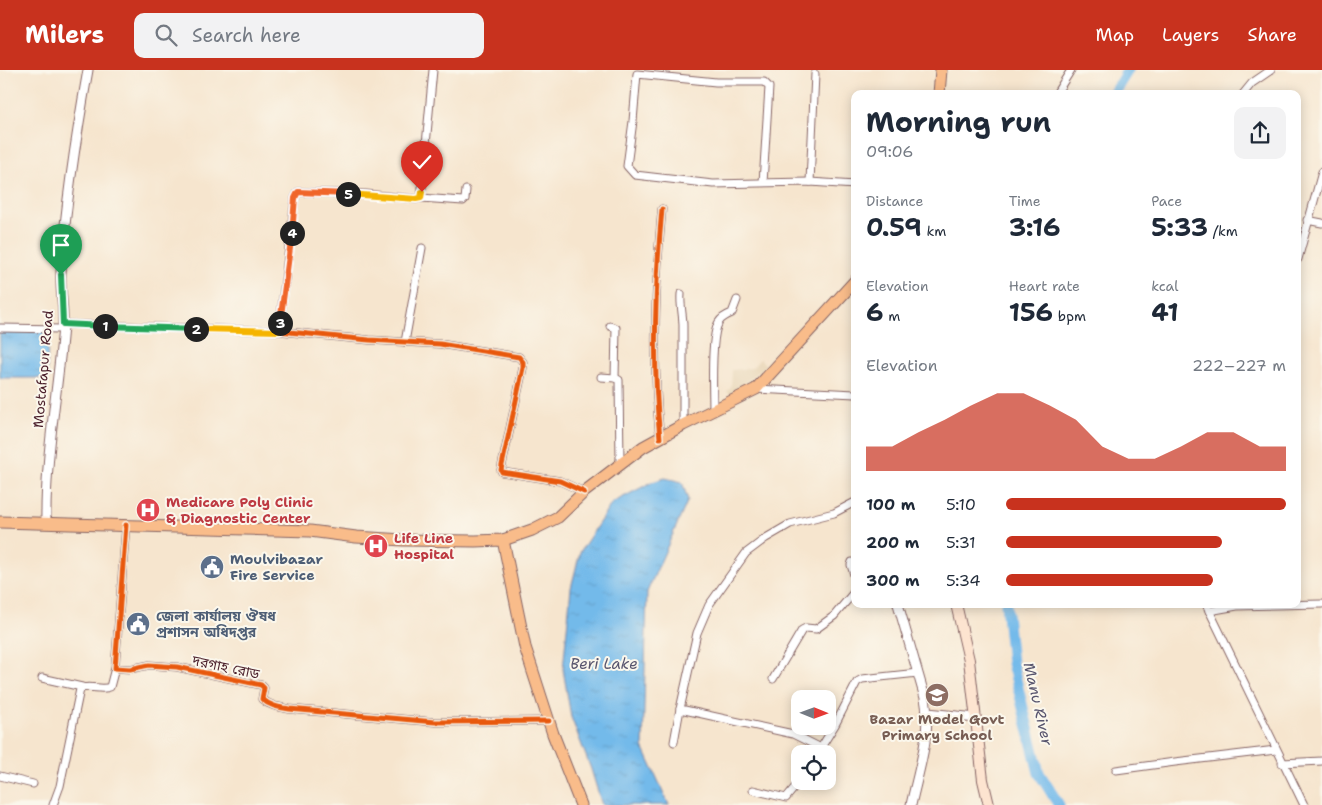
<!DOCTYPE html>
<html lang="en">
<head>
<meta charset="utf-8">
<style>
  :root { --surface:#fff; --page:#f2f2f3; --text:#1f2937; --muted:#747a83; --accent:#c8321e }
  body { margin:0; font-family:"Shantell Sans","Noto Sans Bengali",sans-serif; background:var(--page); color:var(--text); height:100vh; display:flex; flex-direction:column; font-size:19px; white-space:nowrap }
  * { box-sizing:border-box; margin:0 }
  p { font-size:16px; color:var(--muted) }
  .icon { flex:none; width:28px; height:28px; fill:none; stroke:currentColor; stroke-width:2; stroke-linecap:round; stroke-linejoin:round }
  .map { position:relative; flex:1; overflow:hidden }
  .details { position:absolute; left:851px; top:20px; width:450px; height:518px; display:flex; flex-direction:column; background:var(--surface); border-radius:10px; box-shadow:0 2px 12px #0003 }
  .details>* { flex:none }
  .needle { width:32px; rotate:91deg }
  .controls { position:absolute; left:791px; top:620px; display:grid; gap:10px }
  .controls a { display:grid; place-items:center; width:45px; height:45px; border-radius:10px; background:var(--surface); box-shadow:0 2px 12px #0003; font-size:25px }
  .pin { position:absolute; display:grid; place-items:center; width:42px; height:42px; color:#fff; margin:-51px -21px; border-radius:50% 50% 50% 0; rotate:-45deg; box-shadow:0 0 5px #0007 }
  .pin .icon { rotate:45deg }
  .km { position:absolute; width:25px; height:25px; margin:-12px; border-radius:50%; background:#222; color:#fff; font-size:14px; line-height:25px; text-align:center }
  .round { display:grid; place-items:center; flex:none; width:52px; height:52px; border-radius:10px; background:var(--page) }
  .head { display:flex; align-items:center; justify-content:space-between; height:85px; padding:0 15px }
  h1 { font-size:28px; font-weight:700; line-height:38px }
  .metrics { display:grid; grid-template-columns:repeat(3,1fr); gap:8px; height:85px; padding:5px 15px }
  .metrics div { display:grid; align-content:center }
  .metrics b { font-size:25px; font-weight:700 }
  .metrics small { font-size:14px; font-weight:400 }
  .metrics p { font-size:14px }
  .chart { height:140px; padding:10px 15px }
  .chart p { display:flex; justify-content:space-between }
  .chart svg { width:100%; height:90px; margin-top:5px; fill:var(--accent); opacity:.7 }
  ul { padding:0 15px; list-style:none; font-size:16px }
  li { display:grid; grid-template-columns:80px 60px 1fr; align-items:center; height:38px }
  li i { height:12px; border-radius:6px; background:var(--accent) }
  header { display:flex; align-items:center; gap:30px; box-sizing:border-box; height:70px; padding:0 25px; background:var(--accent); color:#fff }
  header strong { font-size:24px }
  nav { display:flex; gap:28px; margin-inline-start:auto; font-size:18px }
  .search { width:350px; height:45px; background:var(--page); display:flex; align-items:center; gap:12px; box-sizing:border-box; padding:0 18px; border-radius:10px; color:var(--muted); font-size:19px }
  .map>svg:first-child { display:block }
</style>
</head>
<body>
<header>
<strong>Milers</strong>
<div class="search"><svg class="icon" aria-label="search" viewBox="0 0 24 24"><circle cx="10" cy="10" r="6"/><path d="M15 15l6 6"/></svg>Search here</div>
<nav><a>Map</a><a>Layers</a><a>Share</a></nav>
</header>
<div class="map">
<svg width="1322" height="735" viewBox="0 0 1322 735">
  <defs>
    <pattern id="water-ripples" width="26" height="14" patternUnits="userSpaceOnUse" patternTransform="scale(1.25)"><rect width="26" height="14" fill="#73baea"/><path d="M2 4q2-2 4 0t4 0M15 11q2-2 4 0t4 0" fill="none" stroke="#659fc9"/></pattern>
  </defs>
  <rect width="100%" height="100%" fill="#fbf7ec"/>
  <filter id="ink" filterUnits="userSpaceOnUse"><feTurbulence type="fractalNoise" baseFrequency=".02" numOctaves="2"/><feDisplacementMap in="SourceGraphic" scale="10" xChannelSelector="R" yChannelSelector="G"/><feConvolveMatrix kernelMatrix="1 2 1 2 8 2 1 2 1" color-interpolation-filters="sRGB"/></filter>
  <filter id="wash" filterUnits="userSpaceOnUse"><feTurbulence type="fractalNoise" baseFrequency=".0096" numOctaves="4" result="noise"/><feDisplacementMap in="SourceGraphic" scale="20" xChannelSelector="R" yChannelSelector="G"/><feGaussianBlur stdDeviation="1.12" result="paint"/><feColorMatrix in="noise" values="0 0 0 0 0 0 0 0 0 0 0 0 0 0 0 0 0 1.4 0 .05"/><feComposite in="paint" operator="in"/></filter>
  <g filter="url(#wash)">
    <rect width="100%" height="100%" fill="#f6e5ce"/>
    <!-- built -->
    <path fill="#ead8ba" d="M760,289L766,295L731,326L727,321L731,318L732,300L752,298Z"/>
    <!-- water -->
    <g fill="url(#water-ripples)" stroke="#5e6c8a">
      <path d="M0,260L48,261L47,308H0Z"/>
      <path d="M665,408L682,412L688,430L647,522L643,677L669,735H602L591,699L571,647L563,599L571,518L580,482L612,433L652,412Z"/>
    </g>
    <g fill="none" stroke-linecap="round" stroke-linejoin="round">
      <!-- river -->
      <g stroke="#73baea" stroke-width="11">
        <path d="M1113,24L1128,0"/>
        <path d="M1006,534L1012,593L1039,703L1059,735"/>
      </g>
    </g>
  </g>
  <g filter="url(#ink)">
    <g fill="none" stroke-linecap="round" stroke-linejoin="round">
      <!-- minor casing -->
      <g stroke="#866464" stroke-width="9">
        <g id="minor">
          <path d="M1056,24L1071,0"/>
          <path d="M1243,24L1252,13L1271,0"/>
          <path d="M810,112L815,4"/>
          <path d="M763,113L769,17L764,12H716L637,4L633,51L627,96L635,105L713,114L810,112L855,115"/>
          <path d="M421,128L463,131L465,129L466,120"/>
          <path d="M1307,150L1322,153"/>
          <path d="M1298,189L1322,102"/>
          <path d="M681,224C680,235 683,245 683,256V355"/>
          <path d="M63,254L279,261L369,270L440,274L519,287L523,292V298L501,400L502,402L560,411L584,422"/>
          <path d="M610,256L616,258L615,308"/>
          <path d="M0,258L62,259"/>
          <path d="M279,261L295,128L298,122L366,124L416,129L421,128L433,0"/>
          <path d="M405,272L422,178"/>
          <path d="M601,307L615,308L619,310L620,393"/>
          <path d="M756,319L855,324"/>
          <path d="M713,340C713,321 710,266 719,252C722,247 727,245 732,243L737,230"/>
          <path d="M660,368C652,291 655,215 662,139"/>
          <path d="M126,455L115,598L130,599L149,595L177,597L261,615L264,618L262,629C270,636 278,637 289,639L435,652L549,651"/>
          <path d="M855,492H852L851,495L855,508"/>
          <path d="M1206,534L1304,735"/>
          <path d="M1209,541L1237,536L1322,534"/>
          <path d="M42,608L82,617"/>
          <path d="M773,609L802,560L806,558L816,559L834,546L855,521"/>
          <path d="M674,672L680,639"/>
          <path d="M821,678L793,664L680,639L697,563L709,535L746,483L766,468L790,454L834,443L855,432"/>
          <path d="M817,684L835,655L857,612L862,609L918,603"/>
          <path d="M1282,693L1322,691"/>
          <path d="M1116,700L1175,692L1276,680"/>
          <path d="M0,706L33,714"/>
          <path d="M753,720L786,728L800,711"/>
          <path d="M53,735L60,716L80,619C89,614 101,621 110,617L115,598"/>
        </g>
      </g>
      <!-- tertiary casing -->
      <g stroke="#866464" stroke-width="11">
        <g id="tertiary">
          <path d="M46,452C45,387 58,321 63,256C64,238 60,221 61,203C65,135 76,67 88,0"/>
          <path d="M898,534L925,628C932,662 918,702 911,735"/>
          <path d="M928,643L976,648"/>
        </g>
      </g>
      <!-- secondary casing -->
      <g stroke="#866464" stroke-width="12">
        <path id="secondary" d="M956,534L969,590L983,710L989,735"/>
      </g>
      <!-- trunk casing -->
      <g stroke="#866464" stroke-width="13">
        <g id="trunk">
          <path d="M939,24L941,0"/>
          <path d="M0,452L310,461L356,467L403,470L475,471L503,470L532,460L558,447L584,422L643,377L683,355L756,319L855,211"/>
          <path d="M503,470L525,577L553,664L581,735"/>
        </g>
      </g>
      <!-- minor -->
      <use href="#minor" stroke="#fff" stroke-width="7"/>
      <!-- tertiary -->
      <use href="#tertiary" stroke="#fff" stroke-width="9"/>
      <!-- secondary -->
      <use href="#secondary" stroke="#fde4d0" stroke-width="10"/>
      <!-- trunk -->
      <use href="#trunk" stroke="#f9bc8a" stroke-width="11"/>
      <!-- cycleway casing -->
      <g stroke="#fbf7ec" stroke-width="8">
        <g id="cycleway">
          <path d="M63,254L279,261L369,270L440,274L519,287L523,292V298L501,400L502,402L560,411L584,422"/>
          <path d="M660,368C652,291 655,215 662,139"/>
          <path d="M126,455L115,598L130,599L149,595L177,597L261,615L264,618L262,629C270,636 278,637 289,639L435,652L549,651"/>
        </g>
      </g>
      <!-- cycleway -->
      <use href="#cycleway" stroke="#e8590c" stroke-width="5"/>
    </g>
  </g>
  <g fill="none" stroke-linecap="round" stroke-linejoin="round" filter="url(#ink)">
    <!-- split-1 casing -->
    <g stroke="#fff" stroke-width="10">
      <path id="split-1" d="M61,205L63,254L105,256"/>
    </g>
    <!-- split-2 casing -->
    <g stroke="#fff" stroke-width="10">
      <path id="split-2" d="M105,256L196,259"/>
    </g>
    <!-- split-3 casing -->
    <g stroke="#fff" stroke-width="10">
      <path id="split-3" d="M196,259L279,261L280,253"/>
    </g>
    <!-- split-4 casing -->
    <g stroke="#fff" stroke-width="10">
      <path id="split-4" d="M280,253L292,163"/>
    </g>
    <!-- split-5 casing -->
    <g stroke="#fff" stroke-width="10">
      <path id="split-5" d="M292,163L295,128L298,122L348,124"/>
    </g>
    <!-- split-6 casing -->
    <g stroke="#fff" stroke-width="10">
      <path id="split-6" d="M348,124L416,129L421,128L422,122"/>
    </g>
    <!-- split-1 -->
    <use href="#split-1" stroke="#22a559" stroke-width="6"/>
    <!-- split-2 -->
    <use href="#split-2" stroke="#22a559" stroke-width="6"/>
    <!-- split-3 -->
    <use href="#split-3" stroke="#f5b400" stroke-width="6"/>
    <!-- split-4 -->
    <use href="#split-4" stroke="#f0652b" stroke-width="6"/>
    <!-- split-5 -->
    <use href="#split-5" stroke="#f0652b" stroke-width="6"/>
    <!-- split-6 -->
    <use href="#split-6" stroke="#f5b400" stroke-width="6"/>
  </g>
  <!-- icons -->
  <defs>
    <g id="hospital-disc" transform="scale(1.25)"><circle r="9.5" fill="#e0444e" stroke="#fbf7ec"/><path d="M-5-5h3v3.5h4V-5h3V5h-3V1.5h-4V5h-3Z" fill="#fff"/></g>
    <g id="civic-disc" transform="scale(1.25)"><circle r="9.5" fill="#5c6f8a" stroke="#fbf7ec"/><path d="M-.6-6.5H3V-4.5H.6V-3L4-1V1h2V6H-6V1h2V-1L-.6-3ZM-1.2 2.5V6h2.4V2.5Z" fill="#fff"/></g>
    <g id="school-disc" transform="scale(1.25)"><circle r="9.5" fill="#8d6e63" stroke="#fbf7ec"/><path d="M0-5L7-2L0 1L-7-2ZM-4 1L0 2.5L4 1V4Q0 6-4 4Z" fill="#fff"/></g>
  </defs>
  <g fill-rule="evenodd">
    <use href="#hospital-disc" x="148" y="440"/>
    <use href="#hospital-disc" x="376" y="476"/>
    <use href="#civic-disc" x="212" y="497"/>
    <use href="#civic-disc" x="138" y="554"/>
    <use href="#school-disc" x="937" y="625"/>
  </g>
  <g text-anchor="middle" stroke-width="4" stroke-linejoin="round" paint-order="stroke">
    <!-- street labels -->
    <g font-size="14" fill="#4a1f2b" stroke="#fbf7ec">
      <text transform="translate(43 299) rotate(-85)" y="5">Mostafapur Road</text>
      <text transform="translate(226 597) rotate(12)" y="5">দরগাহ রোড</text>
    </g>
    <!-- health labels -->
    <g font-size="14" font-weight="bold" fill="#be3a42" stroke="#fbf7ec" text-anchor="start">
      <text x="166" y="437">Medicare Poly Clinic<tspan x="166" dy="16">&amp; Diagnostic Center</tspan></text>
      <text x="394" y="473">Life Line<tspan x="394" dy="16">Hospital</tspan></text>
    </g>
    <!-- service labels -->
    <g font-size="14" font-weight="bold" fill="#4e5e75" stroke="#fbf7ec" text-anchor="start">
      <text x="230" y="494">Moulvibazar<tspan x="230" dy="16">Fire Service</tspan></text>
      <text x="156" y="551">জেলা কার্যালয় ঔষধ<tspan x="156" dy="16">প্রশাসন অধিদপ্তর</tspan></text>
    </g>
    <!-- education labels -->
    <g font-size="14" font-weight="bold" fill="#785e54" stroke="#fbf7ec">
      <text x="937" y="654">Bazar Model Govt<tspan x="937" dy="16">Primary School</tspan></text>
    </g>
    <!-- water labels -->
    <g font-size="15" font-style="italic" fill="#58556e" stroke="#fbf7ec">
      <text x="604" y="599">Beri Lake</text>
      <text transform="translate(1038 634) rotate(77)" y="5">Manu River</text>
    </g>
  </g>
</svg>
<div class="controls">
<a><svg class="needle" viewBox="-14 -14 28 28"><path d="M0-13l5 13h-10z" fill="#e53935"/><path d="M0 13l5-13h-10z" fill="#747a83"/></svg></a>
<a><svg class="icon" aria-label="locate" viewBox="0 0 24 24"><circle cx="12" cy="12" r="6"/><path d="M12 2v4M12 18v4M2 12h4M18 12h4"/></svg></a>
</div>
<div class="pin" style="left:61px;top:205px;background:#1e9e55"><svg class="icon" aria-label="arrive" viewBox="0 0 24 24"><path d="M6 21V4h12l-3 4 3 4H6"/></svg></div>
<div class="pin" style="left:422px;top:122px;background:#d93025"><svg class="icon" aria-label="check" viewBox="0 0 24 24"><path d="M5 12l5 5 9-10"/></svg></div>
<b class="km" style="left:105px;top:256px">1</b>
<b class="km" style="left:196px;top:259px">2</b>
<b class="km" style="left:280px;top:253px">3</b>
<b class="km" style="left:292px;top:163px">4</b>
<b class="km" style="left:348px;top:124px">5</b>
<section class="details">
<div class="head"><div><h1>Morning run</h1><p>09:06</p></div><a class="round"><svg class="icon" aria-label="share" viewBox="0 0 24 24"><path d="M12 15V3M7 8l5-5 5 5M5 13v7h14v-7"/></svg></a></div>
<div class="metrics">
<div><p>Distance</p><b>0.59<small> km</small></b></div>
<div><p>Time</p><b>3:16</b></div>
<div><p>Pace</p><b>5:33<small> /km</small></b></div>
</div>
<div class="metrics">
<div><p>Elevation</p><b>6<small> m</small></b></div>
<div><p>Heart rate</p><b>156<small> bpm</small></b></div>
<div><p>kcal</p><b>41</b></div>
</div>
<div class="chart"><p><span>Elevation</span>222–227 m</p>
<svg viewBox="0 0 160 44" preserveAspectRatio="none"><path d="M0 44V32L10 32L20 25L30 19L40 12L50 6L60 6L70 12L80 19L90 32L100 38L110 38L120 32L130 25L140 25L150 32L160 32V44z"/></svg>
</div>
<ul>
<li><b>100 m</b>5:10<i style="width:100%"></i></li>
<li><b>200 m</b>5:31<i style="width:77%"></i></li>
<li><b>300 m</b>5:34<i style="width:74%"></i></li>
</ul>
</section>
</div>
</body>
</html>
